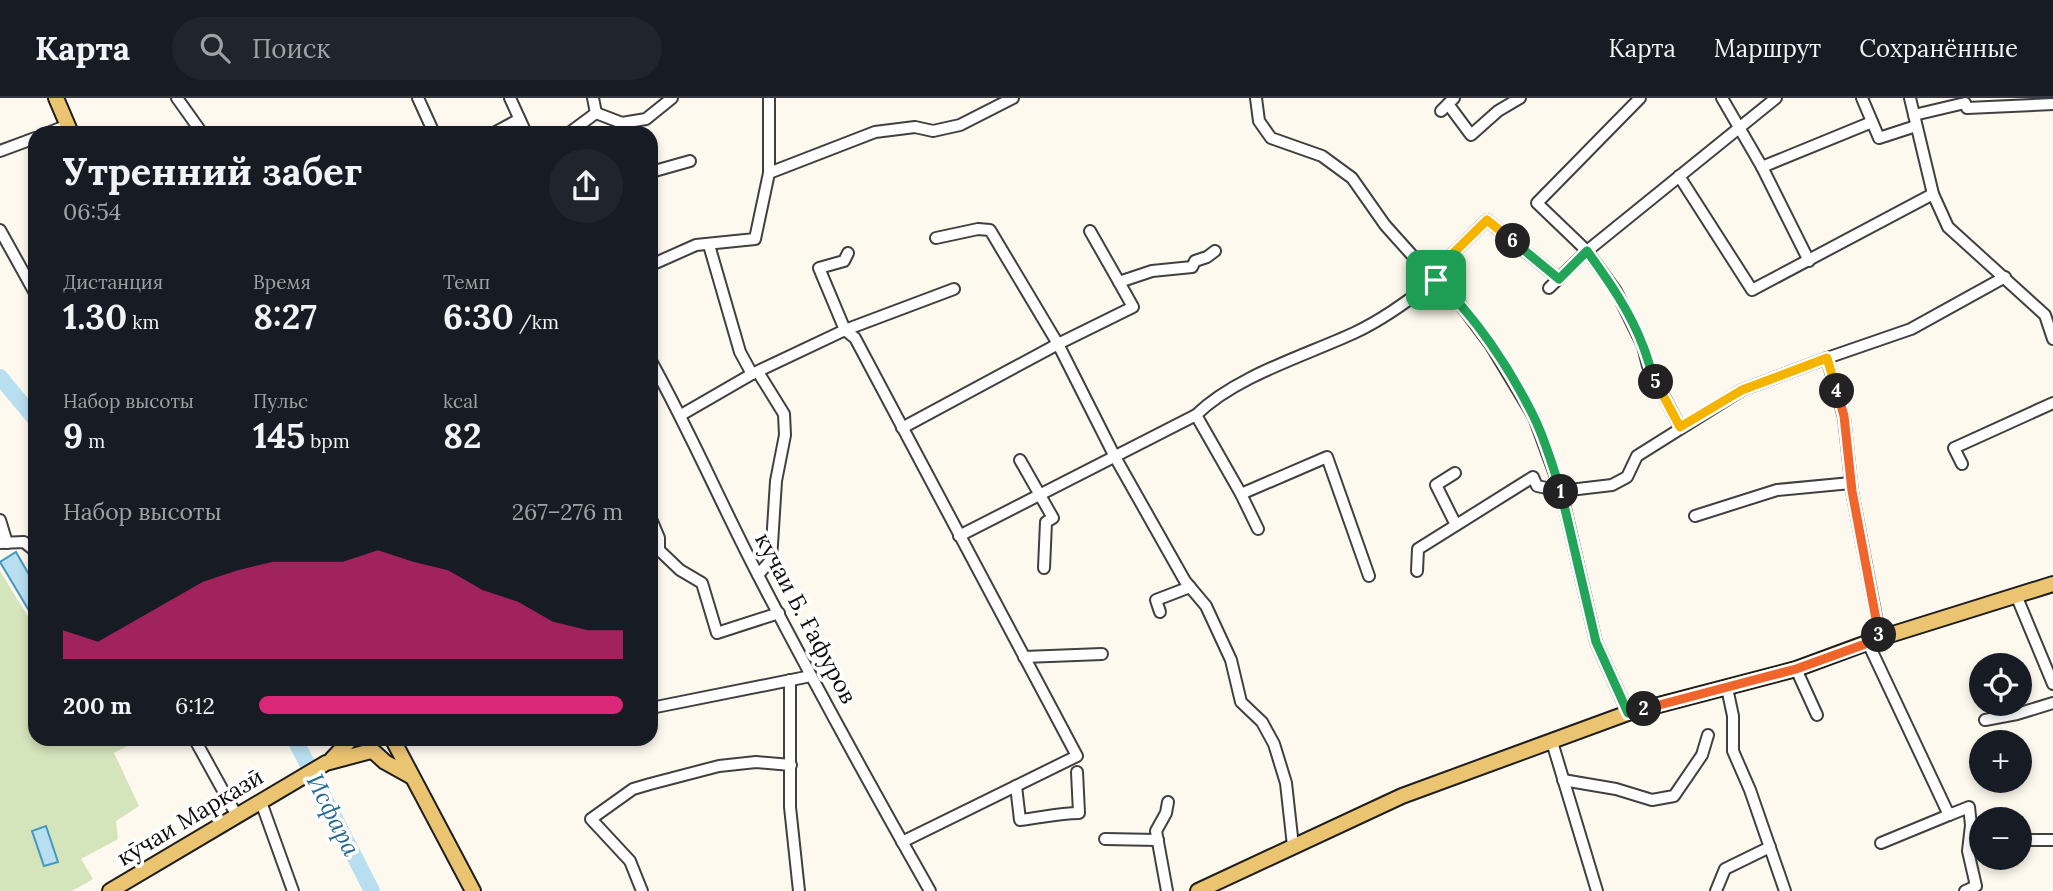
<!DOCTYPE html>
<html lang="ru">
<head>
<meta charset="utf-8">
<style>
  :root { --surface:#171b24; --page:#20242c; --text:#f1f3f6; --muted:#9ea1a6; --line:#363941; --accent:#db2777 }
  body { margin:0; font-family:Lora,serif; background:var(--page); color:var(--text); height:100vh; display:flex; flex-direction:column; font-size:26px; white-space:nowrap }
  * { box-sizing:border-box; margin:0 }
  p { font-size:23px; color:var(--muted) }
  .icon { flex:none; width:38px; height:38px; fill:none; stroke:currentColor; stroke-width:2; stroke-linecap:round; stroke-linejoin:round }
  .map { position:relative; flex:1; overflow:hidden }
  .side { position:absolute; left:28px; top:28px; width:630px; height:620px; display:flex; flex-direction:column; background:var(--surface); border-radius:21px; box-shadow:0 4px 10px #0003 }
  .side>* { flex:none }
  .tools { position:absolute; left:1969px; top:555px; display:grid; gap:14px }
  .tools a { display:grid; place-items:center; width:63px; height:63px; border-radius:50%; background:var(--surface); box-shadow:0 4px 10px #0003; font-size:35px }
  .pin { position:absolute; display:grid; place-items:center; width:60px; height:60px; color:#fff; margin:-30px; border-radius:14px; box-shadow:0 4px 10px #0006 }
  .km { position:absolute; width:35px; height:35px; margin:-18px; border-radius:50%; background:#222; color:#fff; font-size:19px; line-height:35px; text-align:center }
  .round { display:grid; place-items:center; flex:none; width:74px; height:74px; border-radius:37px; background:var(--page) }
  .headline { display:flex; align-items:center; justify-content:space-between; height:119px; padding:0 35px }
  h1 { font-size:38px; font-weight:700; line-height:52px }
  .figures { display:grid; grid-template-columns:repeat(3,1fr); gap:10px; height:119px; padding:7px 35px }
  .figures div { display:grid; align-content:center }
  .figures b { font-size:35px; font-weight:700 }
  .figures small { font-size:19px; font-weight:400 }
  .figures p { font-size:19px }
  .chart { height:196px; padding:14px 35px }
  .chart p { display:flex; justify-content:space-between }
  .chart svg { width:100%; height:126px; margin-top:7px; fill:var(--accent); opacity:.7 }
  ul { padding:0 35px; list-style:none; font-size:23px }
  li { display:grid; grid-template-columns:112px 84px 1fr; align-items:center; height:52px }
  li i { height:18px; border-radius:9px; background:var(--accent) }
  header { display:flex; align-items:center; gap:42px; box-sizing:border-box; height:98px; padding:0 35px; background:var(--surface); border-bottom:2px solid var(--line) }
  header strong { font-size:33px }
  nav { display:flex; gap:38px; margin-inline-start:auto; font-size:24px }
  .search { width:490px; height:63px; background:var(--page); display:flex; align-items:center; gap:18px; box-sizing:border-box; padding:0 24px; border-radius:38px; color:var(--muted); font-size:26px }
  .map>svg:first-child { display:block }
</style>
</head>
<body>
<header>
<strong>Карта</strong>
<div class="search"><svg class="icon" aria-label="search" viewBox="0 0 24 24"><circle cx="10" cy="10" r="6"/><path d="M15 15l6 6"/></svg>Поиск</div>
<nav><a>Карта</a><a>Маршрут</a><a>Сохранённые</a></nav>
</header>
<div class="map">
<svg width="2053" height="793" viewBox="0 0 2053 793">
  <rect width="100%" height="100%" fill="#fdf9ee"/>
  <!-- green -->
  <path fill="#d4e4bb" d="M0,473L29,520L35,518V640L141,641L114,655L139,708L116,723L118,741L81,761L93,781L72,793H0Z"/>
  <!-- water -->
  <g fill="#b8dff0" stroke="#4698c0" stroke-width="2">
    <path d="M16,454L35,487V513L31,516L0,464Z"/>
    <path d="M46,728L58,764L44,768L32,733Z"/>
  </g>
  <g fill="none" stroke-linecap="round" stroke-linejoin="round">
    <!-- river -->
    <g stroke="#b8dff0" stroke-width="16">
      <path d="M0,279L35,321"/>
      <path d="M294,640L372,793"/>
    </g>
    <!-- minor casing -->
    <g stroke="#404040" stroke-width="14">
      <g id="minor">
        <path d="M177,0L202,35"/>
        <path d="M418,0L434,35"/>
        <path d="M510,0L526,35"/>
        <path d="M593,0L596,15"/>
        <path d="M1256,0L1259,23L1271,40L1322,58L1352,80L1385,127L1411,156L1454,198L1490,246L1534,319L1561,393L1596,544L1628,615"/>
        <path d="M1640,0L1537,105L1587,153L1616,193L1643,248L1648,268L1680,329"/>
        <path d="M1722,0L1762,69L1809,163"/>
        <path d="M1862,0L1879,40L1916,28"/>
        <path d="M1910,0L1933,96L1948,129L2045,217L2053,241"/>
        <path d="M1448,6L1471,37L1498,13L1520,0"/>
        <path d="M1441,13L1454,0"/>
        <path d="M1914,17L1965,5L1967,10L2053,6"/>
        <path d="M48,35L68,27"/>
        <path d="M494,35L518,22"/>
        <path d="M569,35L596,15L622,25L646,21L672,0"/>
        <path d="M0,53L35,40"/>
        <path d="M1762,69L1872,24"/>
        <path d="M651,74L690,63"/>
        <path d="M769,75L875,34L915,29L933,33L960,27L1013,0"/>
        <path d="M1679,78L1752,192L1933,96"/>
        <path d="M0,132L35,195"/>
        <path d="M1090,133L1119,184"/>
        <path d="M936,140L978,131L990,132L1058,246L1115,359L1185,483L1206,508L1231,562L1241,604L1262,624L1274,646L1286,685L1293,748"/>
        <path d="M709,147L740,254L752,276"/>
        <path d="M848,155L844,163L819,170L845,232L954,191"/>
        <path d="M651,167L696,147L755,141L769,75V0"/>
        <path d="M1431,177L1487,122L1559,181"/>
        <path d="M1549,190L1587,153L1776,0"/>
        <path d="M1827,260L1844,319L1852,393L1880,540"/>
        <path d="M651,263C690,333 721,406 758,477C813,583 871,689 930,793"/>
        <path d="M681,317L752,276L845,232L855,240L1077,658L902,744"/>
        <path d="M1196,317L1241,396L1258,431"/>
        <path d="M902,330L1058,246L1133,209L1119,184L1152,173L1192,169L1195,163L1207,159L1215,153"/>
        <path d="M1020,362L1053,420L1046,424L1044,470"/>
        <path d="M1962,366L1954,350L2053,305"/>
        <path d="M1455,375L1436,387L1456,427"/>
        <path d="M1241,396L1327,359L1369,478"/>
        <path d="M1695,418L1777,392L1851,385"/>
        <path d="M651,421L659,440V452"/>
        <path d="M0,422L7,445"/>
        <path d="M959,438L1196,317C1236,278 1304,258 1354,235C1384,221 1410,201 1436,182"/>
        <path d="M0,445L24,444L35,453"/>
        <path d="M651,455L659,452L680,472L702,485L717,535L779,515"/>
        <path d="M1417,473L1418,451L1533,379L1537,388L1561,393L1612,387L1627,379L1637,358L1742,292L1827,260L1911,231L2005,179"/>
        <path d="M758,477L771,462L776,383L785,337L784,316L758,274"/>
        <path d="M2016,497L2053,586"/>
        <path d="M1160,514L1156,502L1190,489"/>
        <path d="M1868,545L1949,717L1969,709L1971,727L1968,753L1976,788L1965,793"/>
        <path d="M1024,559L1102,556"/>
        <path d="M1796,571L1817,617"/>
        <path d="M790,582V709L799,793"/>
        <path d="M1727,590L1733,618V653L1750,692L1785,793"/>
        <path d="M651,610L811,578"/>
        <path d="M1985,622L2017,616L2053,605"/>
        <path d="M194,640L237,718"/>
        <path d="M1552,644L1597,793"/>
        <path d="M1563,682L1616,691L1652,702L1674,698L1702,657L1708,637"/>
        <path d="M1016,688L1020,722C1040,720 1058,715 1079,715L1077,674"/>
        <path d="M261,704L293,793"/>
        <path d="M1105,741L1158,742"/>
        <path d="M2020,742H2053"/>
        <path d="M1881,745L1949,717"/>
        <path d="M642,793L630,763L591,721L633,691L650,686L719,668L756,664L791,667"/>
        <path d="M1167,793L1156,733L1166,715L1168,704"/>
        <path d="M1716,793L1725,771L1770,749"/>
      </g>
    </g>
    <!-- major casing -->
    <g stroke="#1e1e1e" stroke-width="18">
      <g id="major">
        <path d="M56,0L71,35"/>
        <path d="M392,640L473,793"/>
        <path d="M374,654L385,664L412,679"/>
        <path d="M332,661L352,640"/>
        <path d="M110,793L326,665L371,653"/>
        <path d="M1198,793L1402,698L1628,615L1796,571L1880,540L2053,486"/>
      </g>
    </g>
    <!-- minor -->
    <use href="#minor" stroke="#fff" stroke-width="10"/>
    <!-- major -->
    <use href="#major" stroke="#ebc471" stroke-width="14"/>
  </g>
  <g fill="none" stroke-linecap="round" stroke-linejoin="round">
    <!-- split-1 casing -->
    <g stroke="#fff" stroke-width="14">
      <path id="split-1" d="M1436,182C1475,217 1510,271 1533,317C1545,341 1553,369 1561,394"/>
    </g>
    <!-- split-2 casing -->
    <g stroke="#fff" stroke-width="14">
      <path id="split-2" d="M1561,394L1596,544L1628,615L1644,611"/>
    </g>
    <!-- split-3 casing -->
    <g stroke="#fff" stroke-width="14">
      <path id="split-3" d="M1644,611L1796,571L1868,545L1880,540L1879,537"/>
    </g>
    <!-- split-4 casing -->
    <g stroke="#fff" stroke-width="14">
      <path id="split-4" d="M1837,293L1844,318L1852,393L1879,537"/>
    </g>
    <!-- split-5 casing -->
    <g stroke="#fff" stroke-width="14">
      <path id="split-5" d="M1656,284L1680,329L1742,292L1827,260L1837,293"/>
    </g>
    <!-- split-6 casing -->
    <g stroke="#fff" stroke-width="14">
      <path id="split-6" d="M1513,143L1559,181L1587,153C1608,182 1630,213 1643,248C1648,260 1650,272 1656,284"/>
    </g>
    <!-- split-7 casing -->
    <g stroke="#fff" stroke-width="14">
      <path id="split-7" d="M1436,182L1431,177L1487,122L1513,143"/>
    </g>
    <!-- split-1 -->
    <use href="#split-1" stroke="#22a559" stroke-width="9"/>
    <!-- split-2 -->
    <use href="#split-2" stroke="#22a559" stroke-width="9"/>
    <!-- split-3 -->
    <use href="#split-3" stroke="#f0652b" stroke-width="9"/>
    <!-- split-4 -->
    <use href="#split-4" stroke="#f0652b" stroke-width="9"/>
    <!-- split-5 -->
    <use href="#split-5" stroke="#f5b400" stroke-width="9"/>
    <!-- split-6 -->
    <use href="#split-6" stroke="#22a559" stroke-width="9"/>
    <!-- split-7 -->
    <use href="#split-7" stroke="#f5b400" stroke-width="9"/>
  </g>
  <g text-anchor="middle" stroke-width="7" stroke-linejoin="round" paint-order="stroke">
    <!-- street labels -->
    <g font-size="23" fill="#0d0d0d" stroke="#fff">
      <text transform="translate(806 520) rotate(62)" y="8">кучаи Б. Ғафуров</text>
      <text transform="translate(190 719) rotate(-31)" y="8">кӯчаи Марказӣ</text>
    </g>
    <!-- water labels -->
    <g font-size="24" font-style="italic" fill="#226a92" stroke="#fff">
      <text transform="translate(333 717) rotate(63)" y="8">Исфара</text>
    </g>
  </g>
</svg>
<div class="tools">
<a><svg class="icon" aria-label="locate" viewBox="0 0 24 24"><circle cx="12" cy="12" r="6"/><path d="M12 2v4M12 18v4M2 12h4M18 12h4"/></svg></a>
<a>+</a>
<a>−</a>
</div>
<div class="pin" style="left:1436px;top:182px;background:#1e9e55"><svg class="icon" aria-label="arrive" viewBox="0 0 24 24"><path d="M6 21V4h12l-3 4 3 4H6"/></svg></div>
<b class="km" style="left:1561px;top:394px">1</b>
<b class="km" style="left:1644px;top:611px">2</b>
<b class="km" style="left:1879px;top:537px">3</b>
<b class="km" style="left:1837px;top:293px">4</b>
<b class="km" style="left:1656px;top:284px">5</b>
<b class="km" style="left:1513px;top:143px">6</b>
<section class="side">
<div class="headline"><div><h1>Утренний забег</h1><p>06:54</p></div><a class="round"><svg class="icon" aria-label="share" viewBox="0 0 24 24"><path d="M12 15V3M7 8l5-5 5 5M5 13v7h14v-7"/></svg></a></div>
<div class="figures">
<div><p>Дистанция</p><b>1.30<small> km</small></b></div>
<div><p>Время</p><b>8:27</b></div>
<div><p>Темп</p><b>6:30<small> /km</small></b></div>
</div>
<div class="figures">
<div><p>Набор высоты</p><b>9<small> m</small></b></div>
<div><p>Пульс</p><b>145<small> bpm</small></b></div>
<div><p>kcal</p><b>82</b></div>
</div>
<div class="chart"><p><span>Набор высоты</span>267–276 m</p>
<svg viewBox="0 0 160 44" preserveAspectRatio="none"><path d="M0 44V34L10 38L20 31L30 24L40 17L50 13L60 10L70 10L80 10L90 6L100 10L110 13L120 20L130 24L140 31L150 34L160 34V44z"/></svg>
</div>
<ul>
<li><b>200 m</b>6:12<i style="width:100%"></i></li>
</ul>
</section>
</div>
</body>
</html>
